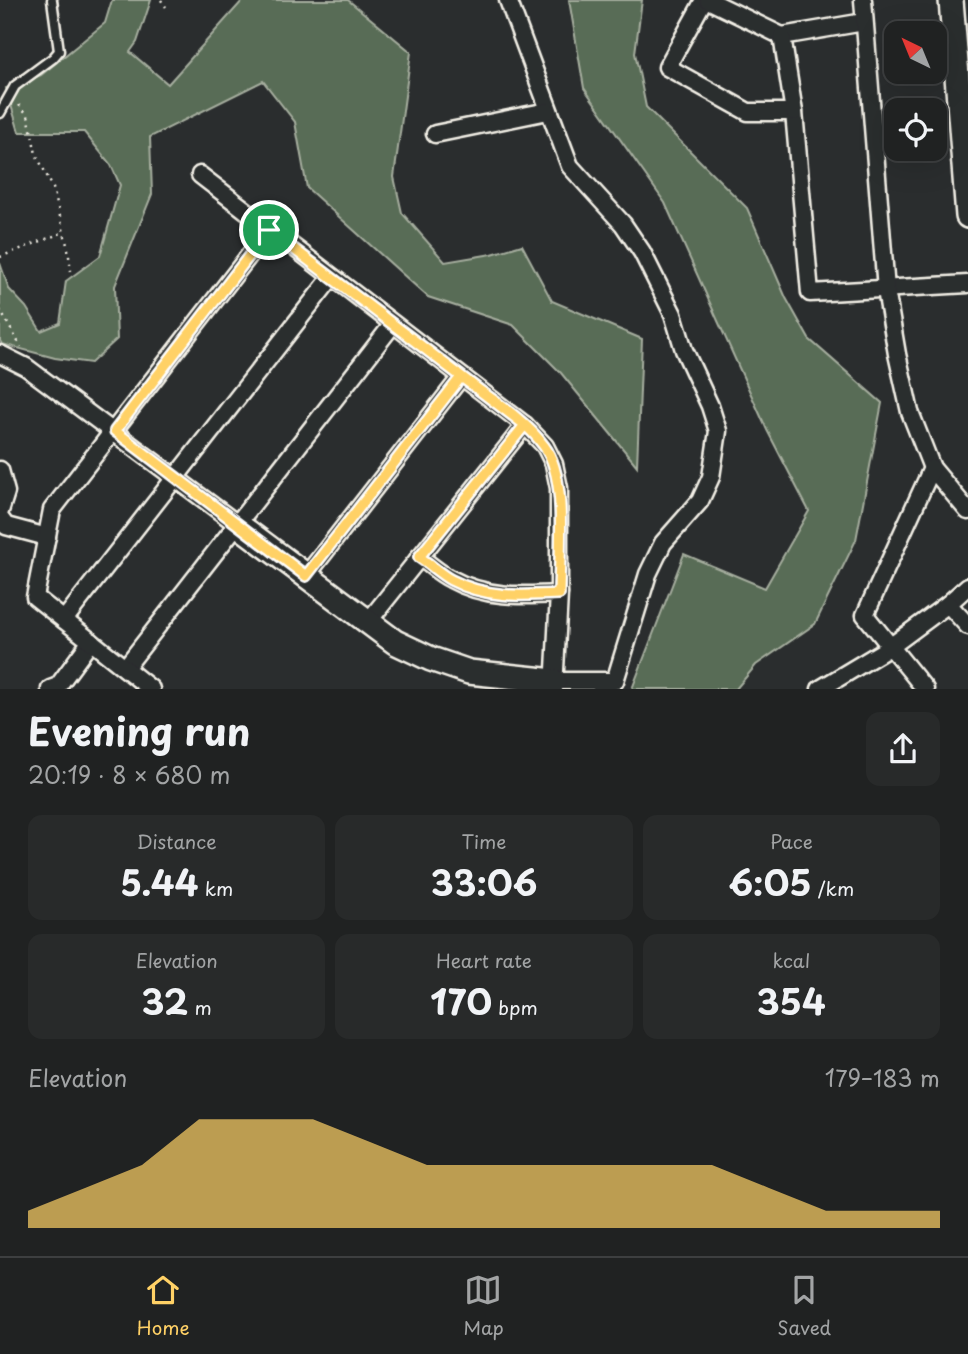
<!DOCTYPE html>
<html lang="en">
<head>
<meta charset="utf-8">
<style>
  :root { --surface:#202222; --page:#282a2a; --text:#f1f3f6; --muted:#a2a4a5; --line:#3d3f40; --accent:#ffd166 }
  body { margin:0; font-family:"Playpen Sans",sans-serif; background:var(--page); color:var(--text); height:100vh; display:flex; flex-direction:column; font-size:26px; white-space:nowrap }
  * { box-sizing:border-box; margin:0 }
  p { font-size:23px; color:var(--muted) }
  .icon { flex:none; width:38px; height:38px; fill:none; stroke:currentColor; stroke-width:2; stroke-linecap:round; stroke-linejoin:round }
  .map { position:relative; height:689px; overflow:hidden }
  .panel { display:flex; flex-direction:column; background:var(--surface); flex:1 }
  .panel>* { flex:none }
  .needle { width:46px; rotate:317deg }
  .tools { position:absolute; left:884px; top:21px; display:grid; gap:14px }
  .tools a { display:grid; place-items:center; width:63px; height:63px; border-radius:14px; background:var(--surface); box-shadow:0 7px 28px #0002,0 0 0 2px var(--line); font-size:35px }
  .pin { position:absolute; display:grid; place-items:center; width:60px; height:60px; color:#fff; margin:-30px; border:4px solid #fff; border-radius:50%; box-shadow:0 2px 7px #0007 }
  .round { display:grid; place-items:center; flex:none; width:74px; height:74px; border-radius:14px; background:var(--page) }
  .overview { display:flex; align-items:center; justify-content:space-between; height:119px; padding:0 28px }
  h1 { font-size:38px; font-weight:700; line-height:52px }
  .figures { display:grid; grid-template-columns:repeat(3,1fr); gap:10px; height:119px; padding:7px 28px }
  .figures div { display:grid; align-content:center; border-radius:14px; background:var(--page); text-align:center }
  .figures b { font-size:35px; font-weight:700 }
  .figures small { font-size:19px; font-weight:400 }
  .figures p { font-size:19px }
  .chart { height:196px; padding:14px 28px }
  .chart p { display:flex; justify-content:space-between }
  .chart svg { width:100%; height:126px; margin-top:7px; fill:var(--accent); opacity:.7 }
  .tab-bar { display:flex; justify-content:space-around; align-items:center; height:98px; border-top:2px solid var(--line); background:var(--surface); font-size:19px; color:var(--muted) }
  .tab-bar a { display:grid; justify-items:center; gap:4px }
  .tab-bar .selected { color:var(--accent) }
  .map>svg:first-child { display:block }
</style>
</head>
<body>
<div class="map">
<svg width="968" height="689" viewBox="0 0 968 689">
  <rect width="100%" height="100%" fill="#2a2d2e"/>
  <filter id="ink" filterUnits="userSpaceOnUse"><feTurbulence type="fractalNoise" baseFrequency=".0143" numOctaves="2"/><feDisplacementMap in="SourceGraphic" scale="14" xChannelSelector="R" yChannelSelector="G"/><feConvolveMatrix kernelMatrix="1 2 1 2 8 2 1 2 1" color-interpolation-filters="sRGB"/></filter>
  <g filter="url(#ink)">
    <!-- green -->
    <g fill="#596c56" stroke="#a6ae9f" stroke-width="2">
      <path d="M112,0H151L137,42L130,52L168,84L243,0H348L411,52L394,177L402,213L445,262L492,254L522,245L552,301L642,339L637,466L561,373L513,325L428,297L307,188L295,122L263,81L150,137L152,194L115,286L117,339L91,363L55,358L2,344L0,341V263L9,289L26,307L41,331L60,323L66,281L100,256L120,185L111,165L84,132H19L6,88L41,75L105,23Z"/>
      <path d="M569,0H642L635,53L646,107L747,208L786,298L809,339L882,403L856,540L815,624L756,665L736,689H632L684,554L765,588L809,511L767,430L665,203L584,88Z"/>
    </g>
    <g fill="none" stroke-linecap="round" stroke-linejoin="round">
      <!-- lane casing -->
      <g stroke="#f4f1e8" stroke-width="13">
        <path id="lane" d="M0,113L15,86L53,58L59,51L52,0"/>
      </g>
      <!-- street casing -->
      <g stroke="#f4f1e8" stroke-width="21">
        <g id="street">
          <path d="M508,0L570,166L623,224L642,252L673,314L684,350L710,406L718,431L711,477L700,501L663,543L648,574L615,681H554"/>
          <path d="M704,0L667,67L748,112H794L810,293L968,284"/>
          <path d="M708,0L782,36L864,22"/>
          <path d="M863,0L886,290L897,354L910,412L932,468L968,511"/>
          <path d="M782,36L794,112"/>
          <path d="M435,134L548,111"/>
          <path d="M200,175L525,425L545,446L554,464L559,488V594L554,689"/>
          <path d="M0,354L26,367L237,524"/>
          <path d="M0,470L6,492L0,511"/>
          <path d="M0,518L6,526L47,537"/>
          <path d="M419,557C430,564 440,574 451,579C485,598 521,596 559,594"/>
          <path d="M306,576L461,377"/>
          <path d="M948,604L968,586"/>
          <path d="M64,620L331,278"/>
          <path d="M368,622L525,425"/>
          <path d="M125,668L393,324"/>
          <path d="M50,689L58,686L91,641"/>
          <path d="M151,689L35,597L52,510L269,230"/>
          <path d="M820,689L890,647L948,604L968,626"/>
          <path d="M925,689L865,615L932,468"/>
        </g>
      </g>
      <!-- secondary casing -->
      <g stroke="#f4f1e8" stroke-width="28">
        <g id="secondary">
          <path d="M951,0L968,216"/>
          <path d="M237,524L395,642L431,659L469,672L554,681"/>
        </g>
      </g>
      <!-- path -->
      <g stroke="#f4f1e8" stroke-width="2.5" stroke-dasharray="2 5" stroke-linecap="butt">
        <path d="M161,0L166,7"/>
        <path d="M19,105L28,115L36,154L53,188L68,249L71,271"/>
        <path d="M0,257L64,232"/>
        <path d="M0,310L21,347"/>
      </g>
      <!-- lane -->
      <use href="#lane" stroke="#2a2d2e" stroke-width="8"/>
      <!-- street -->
      <use href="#street" stroke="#2a2d2e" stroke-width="16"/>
      <!-- secondary -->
      <use href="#secondary" stroke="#2a2d2e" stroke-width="23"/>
    </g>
  </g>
  <g fill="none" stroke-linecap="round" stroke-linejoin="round" filter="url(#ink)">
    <!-- route casing -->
    <g stroke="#fff" stroke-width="14">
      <path id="route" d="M269,230L525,425L419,557C430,564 440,574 451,580C485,598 521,596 559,594C559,554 568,477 544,446C524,418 489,398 461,377L306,576L115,431L269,230"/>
    </g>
    <!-- route -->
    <use href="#route" stroke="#ffd166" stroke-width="9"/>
  </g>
</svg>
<div class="tools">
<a><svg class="needle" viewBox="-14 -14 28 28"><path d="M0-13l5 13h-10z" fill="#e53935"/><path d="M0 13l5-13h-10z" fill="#a2a4a5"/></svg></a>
<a><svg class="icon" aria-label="locate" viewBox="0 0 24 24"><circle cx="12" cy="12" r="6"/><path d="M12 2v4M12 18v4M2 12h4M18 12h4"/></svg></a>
</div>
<div class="pin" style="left:269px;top:230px;background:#1e9e55"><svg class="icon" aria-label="arrive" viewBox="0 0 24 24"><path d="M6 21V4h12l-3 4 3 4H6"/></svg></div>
</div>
<section class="panel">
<div class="overview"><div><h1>Evening run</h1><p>20:19 · 8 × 680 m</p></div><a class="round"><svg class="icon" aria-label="share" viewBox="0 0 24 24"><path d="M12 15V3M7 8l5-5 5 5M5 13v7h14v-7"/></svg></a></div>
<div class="figures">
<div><p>Distance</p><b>5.44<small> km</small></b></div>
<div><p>Time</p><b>33:06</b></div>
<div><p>Pace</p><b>6:05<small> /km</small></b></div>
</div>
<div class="figures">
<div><p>Elevation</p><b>32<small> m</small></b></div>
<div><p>Heart rate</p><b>170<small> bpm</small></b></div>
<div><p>kcal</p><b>354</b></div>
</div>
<div class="chart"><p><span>Elevation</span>179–183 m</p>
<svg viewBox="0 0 160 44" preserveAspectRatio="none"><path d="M0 44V38L10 30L20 22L30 6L40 6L50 6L60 14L70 22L80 22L90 22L100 22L110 22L120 22L130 30L140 38L150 38L160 38V44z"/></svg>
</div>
</section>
<nav class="tab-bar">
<a class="selected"><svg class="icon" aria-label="home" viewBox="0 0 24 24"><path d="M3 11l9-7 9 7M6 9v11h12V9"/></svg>Home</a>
<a><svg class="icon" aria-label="map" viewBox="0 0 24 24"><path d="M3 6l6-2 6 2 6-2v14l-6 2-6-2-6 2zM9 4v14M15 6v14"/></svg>Map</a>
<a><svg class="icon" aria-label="saved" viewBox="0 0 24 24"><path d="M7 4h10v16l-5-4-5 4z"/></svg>Saved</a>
</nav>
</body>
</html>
